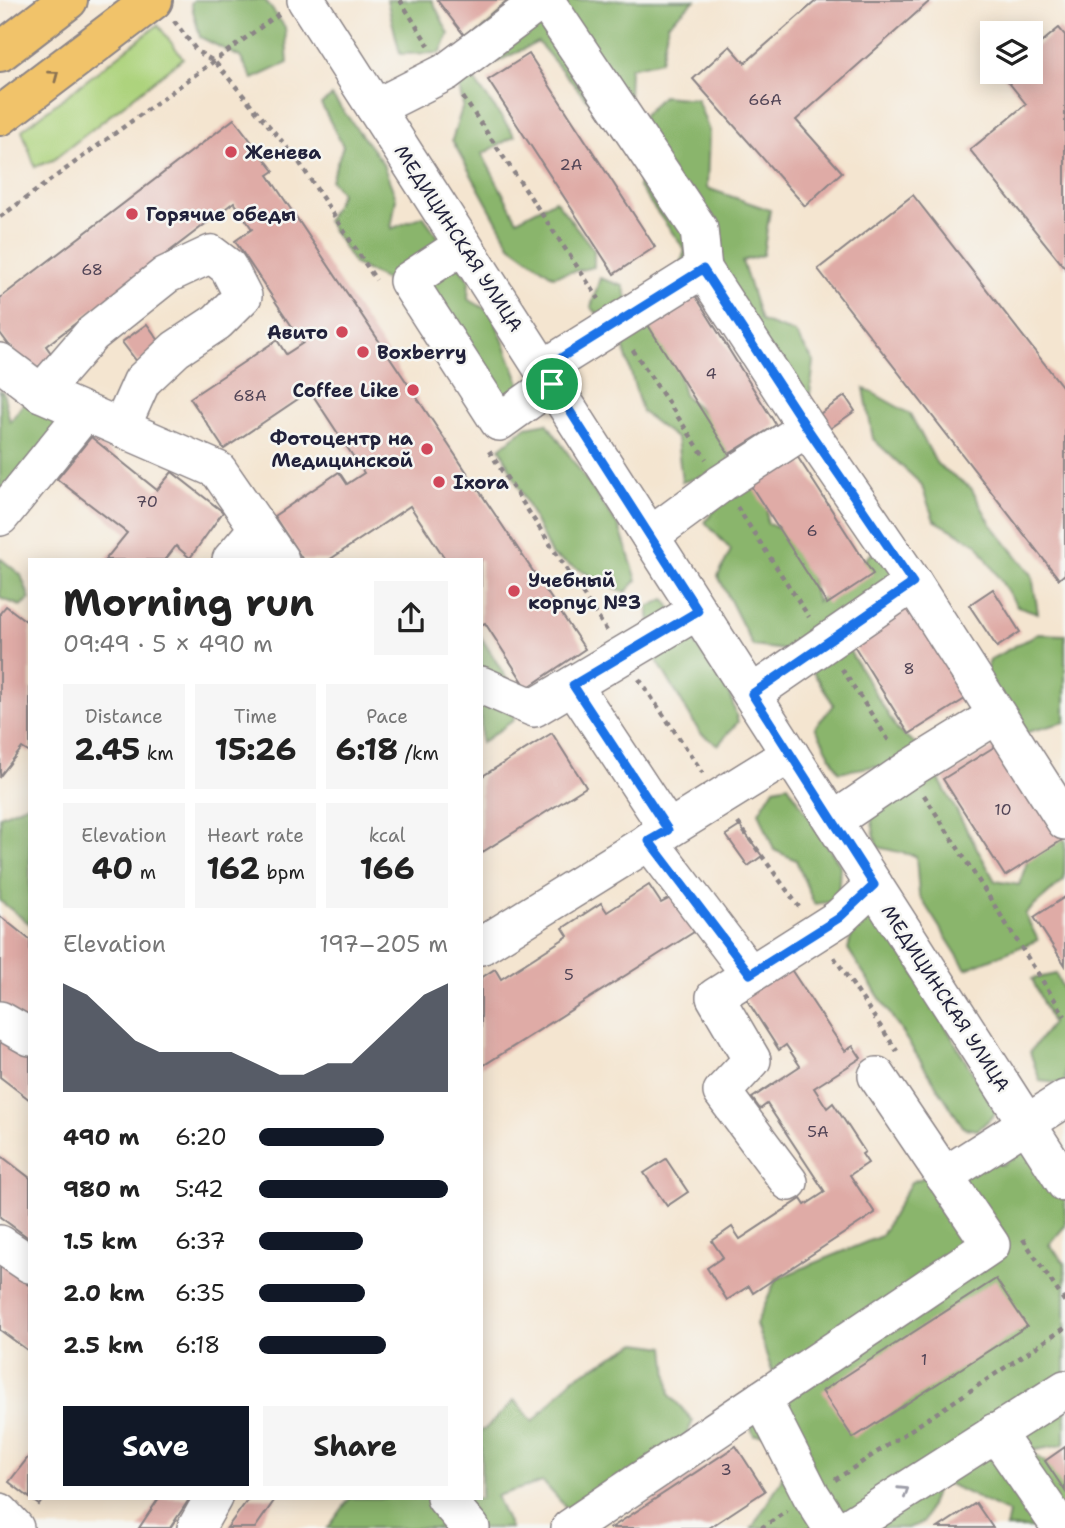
<!DOCTYPE html>
<html lang="en">
<head>
<meta charset="utf-8">
<style>
  :root { --surface:#fff; --page:#f6f6f6; --text:#222; --muted:#767676; --accent:#111827 }
  body { margin:0; font-family:"Shantell Sans",sans-serif; background:var(--page); color:var(--text); height:100vh; display:flex; flex-direction:column; font-size:26px; white-space:nowrap }
  * { box-sizing:border-box; margin:0 }
  p { font-size:23px; color:var(--muted) }
  .icon { flex:none; width:38px; height:38px; fill:none; stroke:currentColor; stroke-width:2; stroke-linecap:round; stroke-linejoin:round }
  .map { position:relative; flex:1; overflow:hidden }
  .sheet { position:absolute; left:28px; top:558px; width:455px; height:942px; display:flex; flex-direction:column; background:var(--surface); border-radius:0px; box-shadow:0 4px 18px #0003 }
  .sheet>* { flex:none }
  .buttons { position:absolute; left:980px; top:21px; display:grid; gap:14px }
  .buttons a { display:grid; place-items:center; width:63px; height:63px; border-radius:0px; background:var(--surface); box-shadow:0 4px 18px #0003; font-size:35px }
  .pin { position:absolute; display:grid; place-items:center; width:60px; height:60px; color:#fff; margin:-30px; border:4px solid #fff; border-radius:50%; box-shadow:0 2px 7px #0007 }
  .round { display:grid; place-items:center; flex:none; width:74px; height:74px; border-radius:0px; background:var(--page) }
  .overview { display:flex; align-items:center; justify-content:space-between; height:119px; padding:0 35px }
  h1 { font-size:38px; font-weight:700; line-height:52px }
  .figures { display:grid; grid-template-columns:repeat(3,1fr); gap:10px; height:119px; padding:7px 35px }
  .figures div { display:grid; align-content:center; border-radius:0px; background:var(--page); text-align:center }
  .figures b { font-size:30px; font-weight:700 }
  .figures small { font-size:19px; font-weight:400 }
  .figures p { font-size:19px }
  .chart { height:196px; padding:14px 35px }
  .chart p { display:flex; justify-content:space-between }
  .chart svg { width:100%; height:126px; margin-top:7px; fill:var(--accent); opacity:.7 }
  .action { display:flex; gap:14px; margin-top:auto; padding:14px 35px }
  .action a { flex:1; height:80px; border-radius:0px; background:var(--accent); color:#fff; font-size:28px; font-weight:700; line-height:80px; text-align:center }
  .action a+a { background:var(--page); color:var(--text) }
  ul { padding:0 35px; list-style:none; font-size:23px }
  li { display:grid; grid-template-columns:112px 84px 1fr; align-items:center; height:52px }
  li i { height:18px; border-radius:9px; background:var(--accent) }
  .map>svg:first-child { display:block }
</style>
</head>
<body>
<div class="map">
<svg width="1065" height="1528" viewBox="0 0 1065 1528">
  <rect width="100%" height="100%" fill="#f6f6f2"/>
  <filter id="ink" filterUnits="userSpaceOnUse"><feTurbulence type="fractalNoise" baseFrequency=".0143" numOctaves="2"/><feDisplacementMap in="SourceGraphic" scale="14" xChannelSelector="R" yChannelSelector="G"/><feConvolveMatrix kernelMatrix="1 2 1 2 8 2 1 2 1" color-interpolation-filters="sRGB"/></filter>
  <filter id="wash" filterUnits="userSpaceOnUse"><feTurbulence type="fractalNoise" baseFrequency=".00686" numOctaves="4" result="noise"/><feDisplacementMap in="SourceGraphic" scale="28" xChannelSelector="R" yChannelSelector="G"/><feGaussianBlur stdDeviation="1.57" result="paint"/><feColorMatrix in="noise" values="0 0 0 0 0 0 0 0 0 0 0 0 0 0 0 0 0 1.4 0 .05"/><feComposite in="paint" operator="in"/></filter>
  <g filter="url(#wash)">
    <rect width="100%" height="100%" fill="#f4e5d0"/>
    <!-- green -->
    <path fill="#add37d" stroke="#687a5c" stroke-width="2" d="M158,25L183,58L53,160L35,167L22,130Z"/>
    <!-- forest -->
    <g fill="#8ab56c" stroke="#566c54" stroke-width="2">
      <path d="M194,0H265L285,27L288,63L253,79L240,57L200,37L191,3Z"/>
      <path d="M387,0H432L449,34L440,53L400,54Z"/>
      <path d="M517,0H695L668,24L661,61L630,68L629,99L587,100L538,42L486,67L460,50Z"/>
      <path d="M467,70L515,136L482,154L517,220L555,200L594,250V267L553,276L510,245L452,140L463,105L457,78Z"/>
      <path d="M332,96L382,162L396,198L391,229L423,216L469,280L468,299L492,313L523,391L505,411L414,294L354,264L327,221L341,193L331,180L343,146L321,104Z"/>
      <path d="M662,96L697,99L709,131L707,188L770,210L763,255L742,261L761,321L795,333L814,362L810,394L778,401L743,340L679,269L685,250L638,186L643,167L618,142Z"/>
      <path d="M600,278L623,286L629,303L666,322L684,395L732,438L727,471L682,482L677,439L642,412L621,338L591,307Z"/>
      <path d="M39,382L65,392L60,431L0,493V390L3,392L10,422Z"/>
      <path d="M864,388L910,414L937,464L971,488L991,524L1032,575L1038,613L1017,606L977,544L934,520L921,484L873,439Z"/>
      <path d="M547,423L620,529L637,580L625,593L552,556L500,448L526,427Z"/>
      <path d="M740,479L768,489L767,523L801,538L817,602L872,553L922,564L838,632L898,731L922,748L995,881L1019,885L1038,831L1065,840L1064,880L1025,914L1038,940L966,969L919,895L916,856L877,847L871,818L889,797L876,766L839,772L815,727L834,705L800,652L753,646L718,576L731,550L705,522Z"/>
      <path d="M0,558L21,575L30,599L21,606L0,598Z"/>
      <path d="M665,599L731,697L738,722L718,745L700,733L655,657L648,607Z"/>
      <path d="M1037,634L1065,635V722L979,745L956,731L991,659Z"/>
      <path d="M481,637L515,692L514,720L481,743Z"/>
      <path d="M788,785L840,865L838,901L814,904L796,860L774,850L759,812L774,788Z"/>
      <path d="M30,803V924L0,901V816Z"/>
      <path d="M869,909L901,950L996,1113L978,1130L964,1128L848,949L857,913Z"/>
      <path d="M1056,974L1065,993V1084L1040,1081L1030,1052L1052,1023L1032,979Z"/>
      <path d="M983,1148L1002,1165L1026,1149L1065,1201V1226L1049,1245L1065,1263V1442L1062,1445L1030,1451L1061,1473L1065,1507L1061,1528H1006L1009,1513L940,1480L923,1523L907,1528H752L780,1482L798,1433L754,1435L747,1418L773,1374L756,1324L776,1279L881,1236L911,1182L961,1164Z"/>
      <path d="M637,1343L665,1347L670,1395L693,1421L682,1445L572,1514L543,1482L496,1496L510,1528H328L350,1498H481V1430H484L515,1400L533,1422L573,1378Z"/>
    </g>
    <g id="blocks">
      <!-- building -->
      <g fill="#dfaba6">
        <path d="M437,0H508L464,35Z"/>
        <path d="M817,0H931L796,120L842,172L805,206L693,79L730,46L745,63Z"/>
        <path d="M1059,28L1065,35V268L970,150L1026,104L1002,74L1005,72H1031V51Z"/>
        <path d="M529,54L655,247L614,274L488,80Z"/>
        <path d="M234,119L274,171L268,175L585,649L527,688L485,623L481,625V560H446L410,506L329,560H303L274,516L339,472L347,484L364,473L310,391L224,449L190,398L277,340L286,354L303,343L235,241L252,229L234,202L46,346L53,356L30,373L0,333V298Z"/>
        <path d="M913,195L1065,390V574L1059,579L818,269Z"/>
        <path d="M693,292L776,425L729,454L646,322Z"/>
        <path d="M147,324L162,345L138,363L122,342Z"/>
        <path d="M845,396L855,411L828,430L817,416Z"/>
        <path d="M91,437L157,490L172,472L223,512L190,558L176,546L165,560H105L127,533L57,479Z"/>
        <path d="M797,456L873,574L827,604L751,486Z"/>
        <path d="M993,589L1020,632L997,647L969,605Z"/>
        <path d="M908,602L968,697L909,734L850,639Z"/>
        <path d="M6,606L30,624V753L22,748L0,776V613Z"/>
        <path d="M552,733L586,787L481,853V777Z"/>
        <path d="M1002,742L1064,839L1005,876L943,779Z"/>
        <path d="M740,826L762,856L748,866L726,835Z"/>
        <path d="M649,885L661,903L672,897L694,932L481,1067V978L495,969L501,979L568,936L563,928L601,903L607,912Z"/>
        <path d="M1065,897V965L1034,917Z"/>
        <path d="M0,916L30,940V1025L0,1002Z"/>
        <path d="M788,965L845,1051L853,1046L861,1058L814,1088L827,1108L833,1103L865,1152L862,1154L868,1163L850,1175L875,1213L753,1293L749,1286L727,1300L707,1268L723,1257L712,1241L732,1227L740,1239L801,1199L805,1205L825,1192L767,1104L760,1109L752,1098L800,1066L786,1045L779,1050L743,994Z"/>
        <path d="M0,1032L30,1048V1100L0,1077Z"/>
        <path d="M0,1155L30,1178V1239L0,1217Z"/>
        <path d="M666,1159L688,1192L667,1206L644,1173Z"/>
        <path d="M0,1256L30,1280L27,1284L30,1286V1352L0,1330Z"/>
        <path d="M996,1279L1027,1326L853,1438L822,1391Z"/>
        <path d="M736,1446L765,1491L709,1528H611Z"/>
        <path d="M1065,1447V1491L1045,1461Z"/>
        <path d="M30,1455V1498H44L39,1505L9,1482Z"/>
        <path d="M159,1498H190L170,1528H139Z"/>
        <path d="M249,1498H276L255,1528H227Z"/>
        <path d="M976,1503L993,1528H938Z"/>
      </g>
    </g>
  </g>
  <g filter="url(#ink)">
    <use href="#blocks" fill-opacity="0" stroke="#8b8486" stroke-width="2"/>
    <g fill="none" stroke-linecap="round" stroke-linejoin="round">
      <!-- minor casing -->
      <g stroke="#8b8486" stroke-width="40">
        <g id="minor">
          <path d="M306,0L1065,1183"/>
          <path d="M545,0L699,229L703,269"/>
          <path d="M375,108L446,72L542,0"/>
          <path d="M463,245L408,281L499,422L552,384"/>
          <path d="M0,362L41,393L218,470L280,560"/>
          <path d="M543,369L703,269L807,428L913,583"/>
          <path d="M41,393L92,334L166,275L211,254L228,267L243,296L217,322L176,349L142,381L121,428"/>
          <path d="M0,517L85,412"/>
          <path d="M650,536L722,483L807,428"/>
          <path d="M231,560L258,528"/>
          <path d="M481,685L534,708L697,611"/>
          <path d="M573,685L668,829"/>
          <path d="M752,694L913,583L1065,821"/>
          <path d="M833,821L908,770L997,715"/>
          <path d="M649,841L750,974"/>
          <path d="M481,946L790,754"/>
          <path d="M0,1020L30,1037"/>
          <path d="M944,1176L1065,1099"/>
          <path d="M789,1182L722,1092L752,1060L715,997L839,918L874,885"/>
          <path d="M0,1244L30,1264"/>
          <path d="M762,1399L811,1495L832,1528"/>
          <path d="M995,1432L1061,1528"/>
          <path d="M445,1498L471,1528"/>
          <path d="M0,1512L15,1528"/>
          <path d="M196,1528L213,1498"/>
          <path d="M570,1528L991,1245L877,1076"/>
          <path d="M847,1528L1065,1389"/>
        </g>
      </g>
      <!-- major casing -->
      <g stroke="#8b8486" stroke-width="42">
        <g id="major">
          <path d="M0,52L68,0"/>
          <path d="M0,116L153,0"/>
        </g>
      </g>
      <!-- path -->
      <g stroke="#8b8486" stroke-width="4.5" stroke-dasharray="5 5" stroke-linecap="butt">
        <path d="M400,0L429,46"/>
        <path d="M174,21L197,51L215,62L297,159L376,280"/>
        <path d="M463,97L599,299"/>
        <path d="M0,217L280,13"/>
        <path d="M633,350L706,459"/>
        <path d="M489,451L607,631"/>
        <path d="M737,507L809,617"/>
        <path d="M842,669L891,744"/>
        <path d="M639,679L703,773"/>
        <path d="M924,795L1065,1016"/>
        <path d="M738,823L799,907"/>
        <path d="M834,957L897,1051"/>
        <path d="M1023,1239L1065,1302"/>
        <path d="M835,1480L1065,1328"/>
        <path d="M761,1528L787,1511"/>
      </g>
      <!-- minor -->
      <use href="#minor" stroke="#fff" stroke-width="37"/>
      <!-- major -->
      <use href="#major" stroke="#f1c36a" stroke-width="38"/>
    </g>
    <!-- one-way arrows -->
    <defs><path id="oneway-chevron" d="M-2-3.5L2.5 0L-2 3.5" fill="none" stroke-width="1.6" stroke-linecap="round" stroke-linejoin="round" transform="scale(1.75)"/></defs>
    <use stroke="#8a7252" href="#oneway-chevron" transform="translate(54 75) rotate(-37)"/>
    <use stroke="#9c9ca7" href="#oneway-chevron" transform="translate(904 1491) rotate(-33)"/>
  </g>
  <g fill="none" stroke-linecap="round" stroke-linejoin="round" filter="url(#ink)">
    <!-- route casing -->
    <g stroke="#fff" stroke-width="14">
      <path id="route" d="M703,269L807,428L913,583L752,694L874,885L839,918L750,974L649,841L668,830L573,685L698,611L543,369Z"/>
    </g>
    <!-- route -->
    <use href="#route" stroke="#1a73e8" stroke-width="9"/>
  </g>
  <!-- markers -->
  <g fill="#d1495b" stroke="#f6f6f2" stroke-width="2.5">
    <circle cx="231" cy="152" r="7"/>
    <circle cx="132" cy="214" r="7"/>
    <circle cx="342" cy="332" r="7"/>
    <circle cx="363" cy="352" r="7"/>
    <circle cx="413" cy="390" r="7"/>
    <circle cx="427" cy="449" r="7"/>
    <circle cx="439" cy="482" r="7"/>
    <circle cx="514" cy="591" r="7"/>
  </g>
  <g text-anchor="middle" stroke-width="5" stroke-linejoin="round" paint-order="stroke">
    <!-- number labels -->
    <g font-size="16" fill="#514456">
      <text x="765" y="105">66А</text>
      <text x="571" y="170">2А</text>
      <text x="92" y="275">68</text>
      <text x="711" y="379">4</text>
      <text x="250" y="401">68А</text>
      <text x="147" y="507">70</text>
      <text x="812" y="536">6</text>
      <text x="909" y="674">8</text>
      <text x="1003" y="815">10</text>
      <text x="569" y="980">5</text>
      <text x="818" y="1137">5А</text>
      <text x="924" y="1365">1</text>
      <text x="726" y="1475">3</text>
    </g>
    <!-- poi labels -->
    <g font-size="19" font-weight="bold" fill="#22223b" stroke="#f6f6f2" text-anchor="start">
      <text x="245" y="159">Женева</text>
      <text x="146" y="221">Горячие обеды</text>
      <text x="328" y="339" text-anchor="end">Авито</text>
      <text x="377" y="359">Boxberry</text>
      <text x="399" y="397" text-anchor="end">Coffee Like</text>
      <text x="413" y="445" text-anchor="end">Фотоцентр на<tspan x="413" dy="22">Медицинской</tspan></text>
      <text x="453" y="489">Ixora</text>
      <text x="528" y="587">Учебный<tspan x="528" dy="22">корпус №3</tspan></text>
    </g>
    <!-- street labels -->
    <g font-size="19" fill="#22223b" stroke="#f6f6f2">
      <text transform="translate(459 238) rotate(57)" y="7">МЕДИЦИНСКАЯ УЛИЦА</text>
      <text transform="translate(946 998) rotate(57)" y="7">МЕДИЦИНСКАЯ УЛИЦА</text>
    </g>
  </g>
</svg>
<div class="buttons">
<a><svg class="icon" aria-label="layers" viewBox="0 0 24 24"><path d="M12 4l9 5-9 5-9-5zM3 14l9 5 9-5"/></svg></a>
</div>
<div class="pin" style="left:552px;top:384px;background:#1e9e55"><svg class="icon" aria-label="arrive" viewBox="0 0 24 24"><path d="M6 21V4h12l-3 4 3 4H6"/></svg></div>
<section class="sheet">
<div class="overview"><div><h1>Morning run</h1><p>09:49 · 5 × 490 m</p></div><a class="round"><svg class="icon" aria-label="share" viewBox="0 0 24 24"><path d="M12 15V3M7 8l5-5 5 5M5 13v7h14v-7"/></svg></a></div>
<div class="figures">
<div><p>Distance</p><b>2.45<small> km</small></b></div>
<div><p>Time</p><b>15:26</b></div>
<div><p>Pace</p><b>6:18<small> /km</small></b></div>
</div>
<div class="figures">
<div><p>Elevation</p><b>40<small> m</small></b></div>
<div><p>Heart rate</p><b>162<small> bpm</small></b></div>
<div><p>kcal</p><b>166</b></div>
</div>
<div class="chart"><p><span>Elevation</span>197–205 m</p>
<svg viewBox="0 0 160 44" preserveAspectRatio="none"><path d="M0 44V6L10 10L20 18L30 26L40 30L50 30L60 30L70 30L80 34L90 38L100 38L110 34L120 34L130 26L140 18L150 10L160 6V44z"/></svg>
</div>
<ul>
<li><b>490 m</b>6:20<i style="width:66%"></i></li>
<li><b>980 m</b>5:42<i style="width:100%"></i></li>
<li><b>1.5 km</b>6:37<i style="width:55%"></i></li>
<li><b>2.0 km</b>6:35<i style="width:56%"></i></li>
<li><b>2.5 km</b>6:18<i style="width:67%"></i></li>
</ul>
<div class="action"><a>Save</a><a>Share</a></div>
</section>
</div>
</body>
</html>
